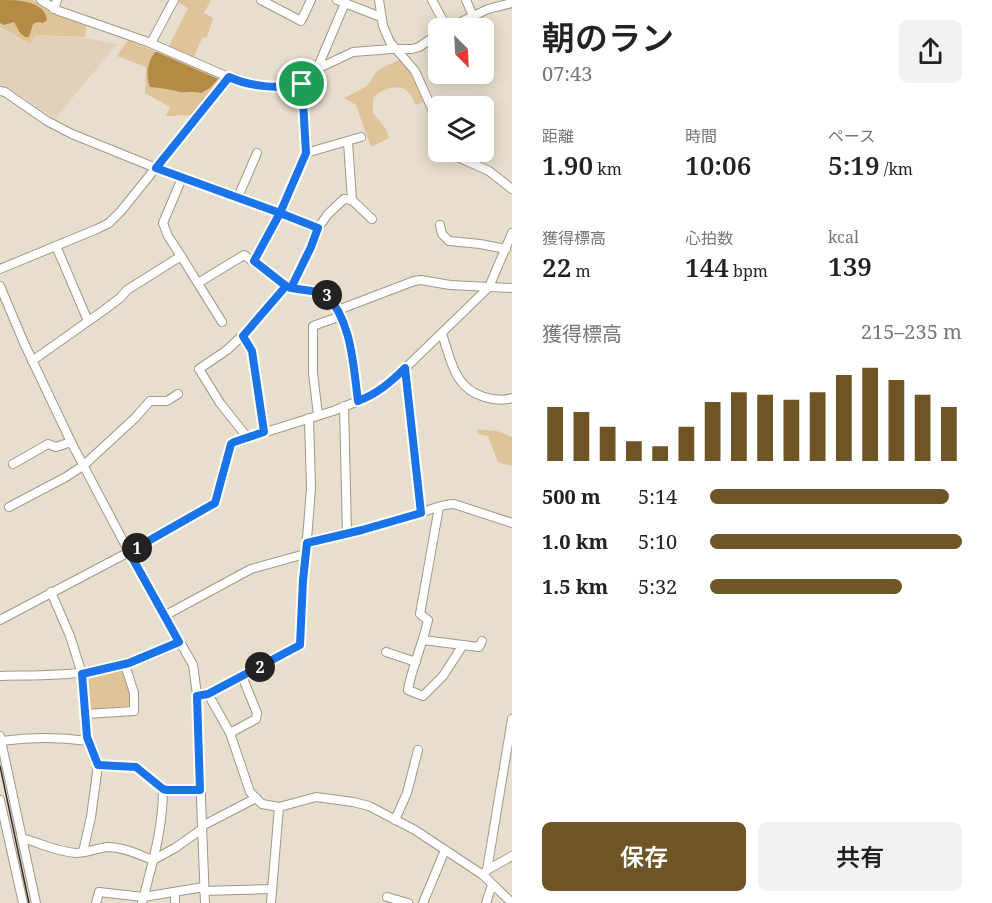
<!DOCTYPE html>
<html lang="ja">
<head>
<meta charset="utf-8">
<style>
  :root { --surface:#fff; --page:#f2f2f2; --text:#222; --muted:#767676; --accent:#6f5426 }
  body { margin:0; font-family:"Noto Serif","Noto Sans JP",serif; background:var(--page); color:var(--text); height:100vh; display:flex; flex-direction:column; font-size:22px; white-space:nowrap }
  * { box-sizing:border-box; margin:0 }
  p { font-size:20px; color:var(--muted) }
  .icon { flex:none; width:33px; height:33px; fill:none; stroke:currentColor; stroke-width:2; stroke-linecap:round; stroke-linejoin:round }
  .map { position:relative; flex:1; overflow:hidden }
  .drawer { display:flex; flex-direction:column; background:var(--surface); width:480px }
  .drawer>* { flex:none }
  .needle { width:39px; rotate:156deg }
  .buttons { position:absolute; left:428px; top:18px; display:grid; gap:12px }
  .buttons a { display:grid; place-items:center; width:66px; height:66px; border-radius:9px; background:var(--surface); box-shadow:0 3px 15px #0003; font-size:30px }
  .pin { position:absolute; display:grid; place-items:center; width:51px; height:51px; color:#fff; margin:-26px; border:3px solid #fff; border-radius:50%; box-shadow:0 2px 6px #0007 }
  .km { position:absolute; width:30px; height:30px; margin:-15px; border-radius:50%; background:#222; color:#fff; font-size:16px; line-height:30px; text-align:center }
  .round { display:grid; place-items:center; flex:none; width:63px; height:63px; border-radius:9px; background:var(--page) }
  .summary { display:flex; align-items:center; justify-content:space-between; height:102px; padding:0 30px }
  h1 { font-size:33px; font-weight:600; line-height:45px }
  .metrics { display:grid; grid-template-columns:repeat(3,1fr); gap:9px; height:102px; padding:6px 30px }
  .metrics div { display:grid; align-content:center }
  .metrics b { font-size:26px; font-weight:600 }
  .metrics small { font-size:16px; font-weight:400 }
  .metrics p { font-size:16px }
  .chart { height:168px; padding:12px 30px }
  .chart p { display:flex; justify-content:space-between }
  .chart svg { width:100%; height:108px; margin-top:6px; stroke:var(--accent); stroke-width:6 }
  .button { display:flex; gap:12px; margin-top:auto; padding:12px 30px }
  .button a { flex:1; height:69px; border-radius:9px; background:var(--accent); color:#fff; font-size:24px; font-weight:600; line-height:69px; text-align:center }
  .button a+a { background:var(--page); color:var(--text) }
  ul { padding:0 30px; list-style:none; font-size:20px }
  li { display:grid; grid-template-columns:96px 72px 1fr; align-items:center; height:45px }
  li i { height:15px; border-radius:8px; background:var(--accent) }
  main { display:flex; flex:1; min-height:0 }
  .map>svg:first-child { display:block }
</style>
</head>
<body>
<main>
<div class="map">
<svg width="512" height="903" viewBox="0 0 512 903">
  <rect width="100%" height="100%" fill="#e8dece"/>
  <!-- built -->
  <path fill="#dfd1ba" d="M0,28L30,44L37,35L85,38L117,44L55,119L8,87L0,85Z"/>
  <!-- green -->
  <g fill="#dfc399">
    <path d="M0,0H33L58,15L86,25L85,37L36,35L30,44L0,27Z"/>
    <path d="M179,0H211L204,13L213,18L207,37L202,38L194,57L169,46L188,8L178,2Z"/>
    <path d="M128,40L222,79L192,115L166,116L170,107L145,93L146,67L117,56Z"/>
    <path d="M400,60L416,79L423,102L416,105C414,101 411,95 408,92C399,82 380,90 373,98V113L386,129L389,138L371,147L356,105L344,98L367,86L377,71L385,66Z"/>
    <path d="M477,429L497,431L512,437V466L498,462L488,436L478,434Z"/>
    <path d="M121,669L130,693V706L91,709L87,676Z"/>
  </g>
  <!-- water -->
  <g fill="#b48a44">
    <path d="M0,0C16,0 45,0 47,20L43,23L38,22L33,24L29,37H25L20,33L14,22L4,25L0,23Z"/>
    <path d="M155,52H157L218,79L210,88L201,93C194,91 187,93 180,92C170,89 160,88 150,87C145,75 148,61 155,52Z"/>
  </g>
  <g fill="none" stroke-linecap="round" stroke-linejoin="round">
    <!-- minor casing -->
    <g stroke="#a19788" stroke-width="10">
      <g id="minor">
        <path d="M41,0L59,11L148,42L235,80L264,86H292L302,84L317,69L353,52L391,49H412L419,47L438,34"/>
        <path d="M261,0L301,21L311,0"/>
        <path d="M337,0L381,17"/>
        <path d="M379,0L383,26L386,33L390,42L415,71L438,122"/>
        <path d="M432,0L447,28"/>
        <path d="M466,0L473,16"/>
        <path d="M54,9L57,0"/>
        <path d="M448,28L488,9L512,3"/>
        <path d="M151,43L174,0"/>
        <path d="M317,69L345,3"/>
        <path d="M0,91L5,92L47,121L72,134L156,168L280,213L318,228"/>
        <path d="M348,142L352,200"/>
        <path d="M453,152L460,158L489,171L512,189"/>
        <path d="M306,153L361,137"/>
        <path d="M238,197L257,153"/>
        <path d="M440,225L442,234L449,241L480,244L506,249"/>
        <path d="M56,246L88,321"/>
        <path d="M181,256L168,236L163,223L182,178"/>
        <path d="M254,261L280,213L306,153L302,84"/>
        <path d="M0,269L97,229L109,223L121,211L229,77"/>
        <path d="M198,283L244,255L286,286L294,289L325,293C352,321 353,364 358,401"/>
        <path d="M0,286L24,343L71,442L129,552L193,665L197,695L205,903"/>
        <path d="M291,288L311,247L318,228L328,214L344,199L352,200L372,219"/>
        <path d="M338,310L414,281L421,280L450,285L512,288"/>
        <path d="M442,334C451,360 454,388 484,397C494,400 502,401 512,398"/>
        <path d="M243,336L249,345L252,351L264,432"/>
        <path d="M32,361L104,310L120,298L127,290L181,256L222,322"/>
        <path d="M405,368L421,513"/>
        <path d="M344,406L347,534"/>
        <path d="M318,415L313,373V326L341,316"/>
        <path d="M247,437L220,403L199,369L227,350L245,333L286,286"/>
        <path d="M13,464L48,444L56,447L71,442"/>
        <path d="M9,507L66,477L84,465L135,418L150,401H167L178,394"/>
        <path d="M439,507L420,614L428,620C423,644 412,666 408,690L423,696L443,676L463,645"/>
        <path d="M307,543C341,536 375,527 409,517C424,513 438,504 454,504L512,523"/>
        <path d="M51,592L70,636L82,674L87,737L98,765L91,817L83,852"/>
        <path d="M164,616L251,569L305,554"/>
        <path d="M0,620L129,552L215,503L231,444L234,442L333,411L366,398L390,383L489,287L512,233"/>
        <path d="M423,640L479,647L482,641"/>
        <path d="M386,652L416,662"/>
        <path d="M0,676C38,675 77,676 115,667C137,662 158,651 179,642"/>
        <path d="M208,694L300,645L303,580L308,527L311,488L309,418"/>
        <path d="M197,695L208,694L230,733L250,792L262,804L279,807L316,797L353,802L369,806L415,830L483,875L512,903"/>
        <path d="M86,714L134,711V693L125,665"/>
        <path d="M230,733L256,719L257,713L242,676"/>
        <path d="M0,736L36,903"/>
        <path d="M1,741C31,737 59,737 88,741"/>
        <path d="M98,765L136,767L163,789L167,790H200"/>
        <path d="M0,800L23,903"/>
        <path d="M395,820L407,793L418,750"/>
        <path d="M202,826L256,798"/>
        <path d="M22,838C40,843 57,852 76,853C87,853 97,848 108,847C124,847 139,855 153,860L175,848L202,829"/>
        <path d="M487,870L512,856"/>
        <path d="M483,875L487,870L512,719"/>
        <path d="M204,891L271,889"/>
        <path d="M175,893V903"/>
        <path d="M387,897L408,903"/>
        <path d="M96,903L99,892L143,897L204,887"/>
        <path d="M142,903C152,864 163,830 163,789"/>
        <path d="M271,903L279,807"/>
        <path d="M423,903L445,850"/>
        <path d="M486,903L492,885"/>
      </g>
    </g>
    <!-- minor -->
    <use href="#minor" stroke="#fff" stroke-width="8"/>
    <!-- tram -->
    <path stroke="#332f28" stroke-width="1.5" d="M0,766L29,903"/>
  </g>
  <g fill="none" stroke-linecap="round" stroke-linejoin="round">
    <!-- route casing -->
    <g stroke="#fff" stroke-width="12">
      <path id="route" d="M302,84L306,153L280,213L254,261L286,286L243,336L252,351L264,432L234,442L231,444L215,503L129,552L179,642L129,663L82,674L87,737L98,765L136,767L163,789L167,790H200L197,696L208,694L300,645L303,580L307,543L362,530L421,513L405,368C391,382 377,394 358,401C353,364 352,321 325,293L291,288L311,247L318,228L280,213L156,168L229,77C251,87 278,89 302,84"/>
    </g>
    <!-- route -->
    <use href="#route" stroke="#1a73e8" stroke-width="8"/>
  </g>
</svg>
<div class="buttons">
<a><svg class="needle" viewBox="-14 -14 28 28"><path d="M0-13l5 13h-10z" fill="#e53935"/><path d="M0 13l5-13h-10z" fill="#767676"/></svg></a>
<a><svg class="icon" aria-label="layers" viewBox="0 0 24 24"><path d="M12 4l9 5-9 5-9-5zM3 14l9 5 9-5"/></svg></a>
</div>
<div class="pin" style="left:302px;top:84px;background:#1e9e55"><svg class="icon" aria-label="arrive" viewBox="0 0 24 24"><path d="M6 21V4h12l-3 4 3 4H6"/></svg></div>
<b class="km" style="left:137px;top:548px">1</b>
<b class="km" style="left:260px;top:667px">2</b>
<b class="km" style="left:327px;top:295px">3</b>
</div>
<section class="drawer">
<div class="summary"><div><h1>朝のラン</h1><p>07:43</p></div><a class="round"><svg class="icon" aria-label="share" viewBox="0 0 24 24"><path d="M12 15V3M7 8l5-5 5 5M5 13v7h14v-7"/></svg></a></div>
<div class="metrics">
<div><p>距離</p><b>1.90<small> km</small></b></div>
<div><p>時間</p><b>10:06</b></div>
<div><p>ペース</p><b>5:19<small> /km</small></b></div>
</div>
<div class="metrics">
<div><p>獲得標高</p><b>22<small> m</small></b></div>
<div><p>心拍数</p><b>144<small> bpm</small></b></div>
<div><p>kcal</p><b>139</b></div>
</div>
<div class="chart"><p><span>獲得標高</span>215–235 m</p>
<svg viewBox="0 0 160 44" preserveAspectRatio="none"><path d="M5 44V22M15 44V24M25 44V30M35 44V36M45 44V38M55 44V30M65 44V20M75 44V16M85 44V17M95 44V19M105 44V16M115 44V9M125 44V6M135 44V11M145 44V17M155 44V22"/></svg>
</div>
<ul>
<li><b>500 m</b>5:14<i style="width:95%"></i></li>
<li><b>1.0 km</b>5:10<i style="width:100%"></i></li>
<li><b>1.5 km</b>5:32<i style="width:76%"></i></li>
</ul>
<div class="button"><a>保存</a><a>共有</a></div>
</section>
</main>
</body>
</html>
